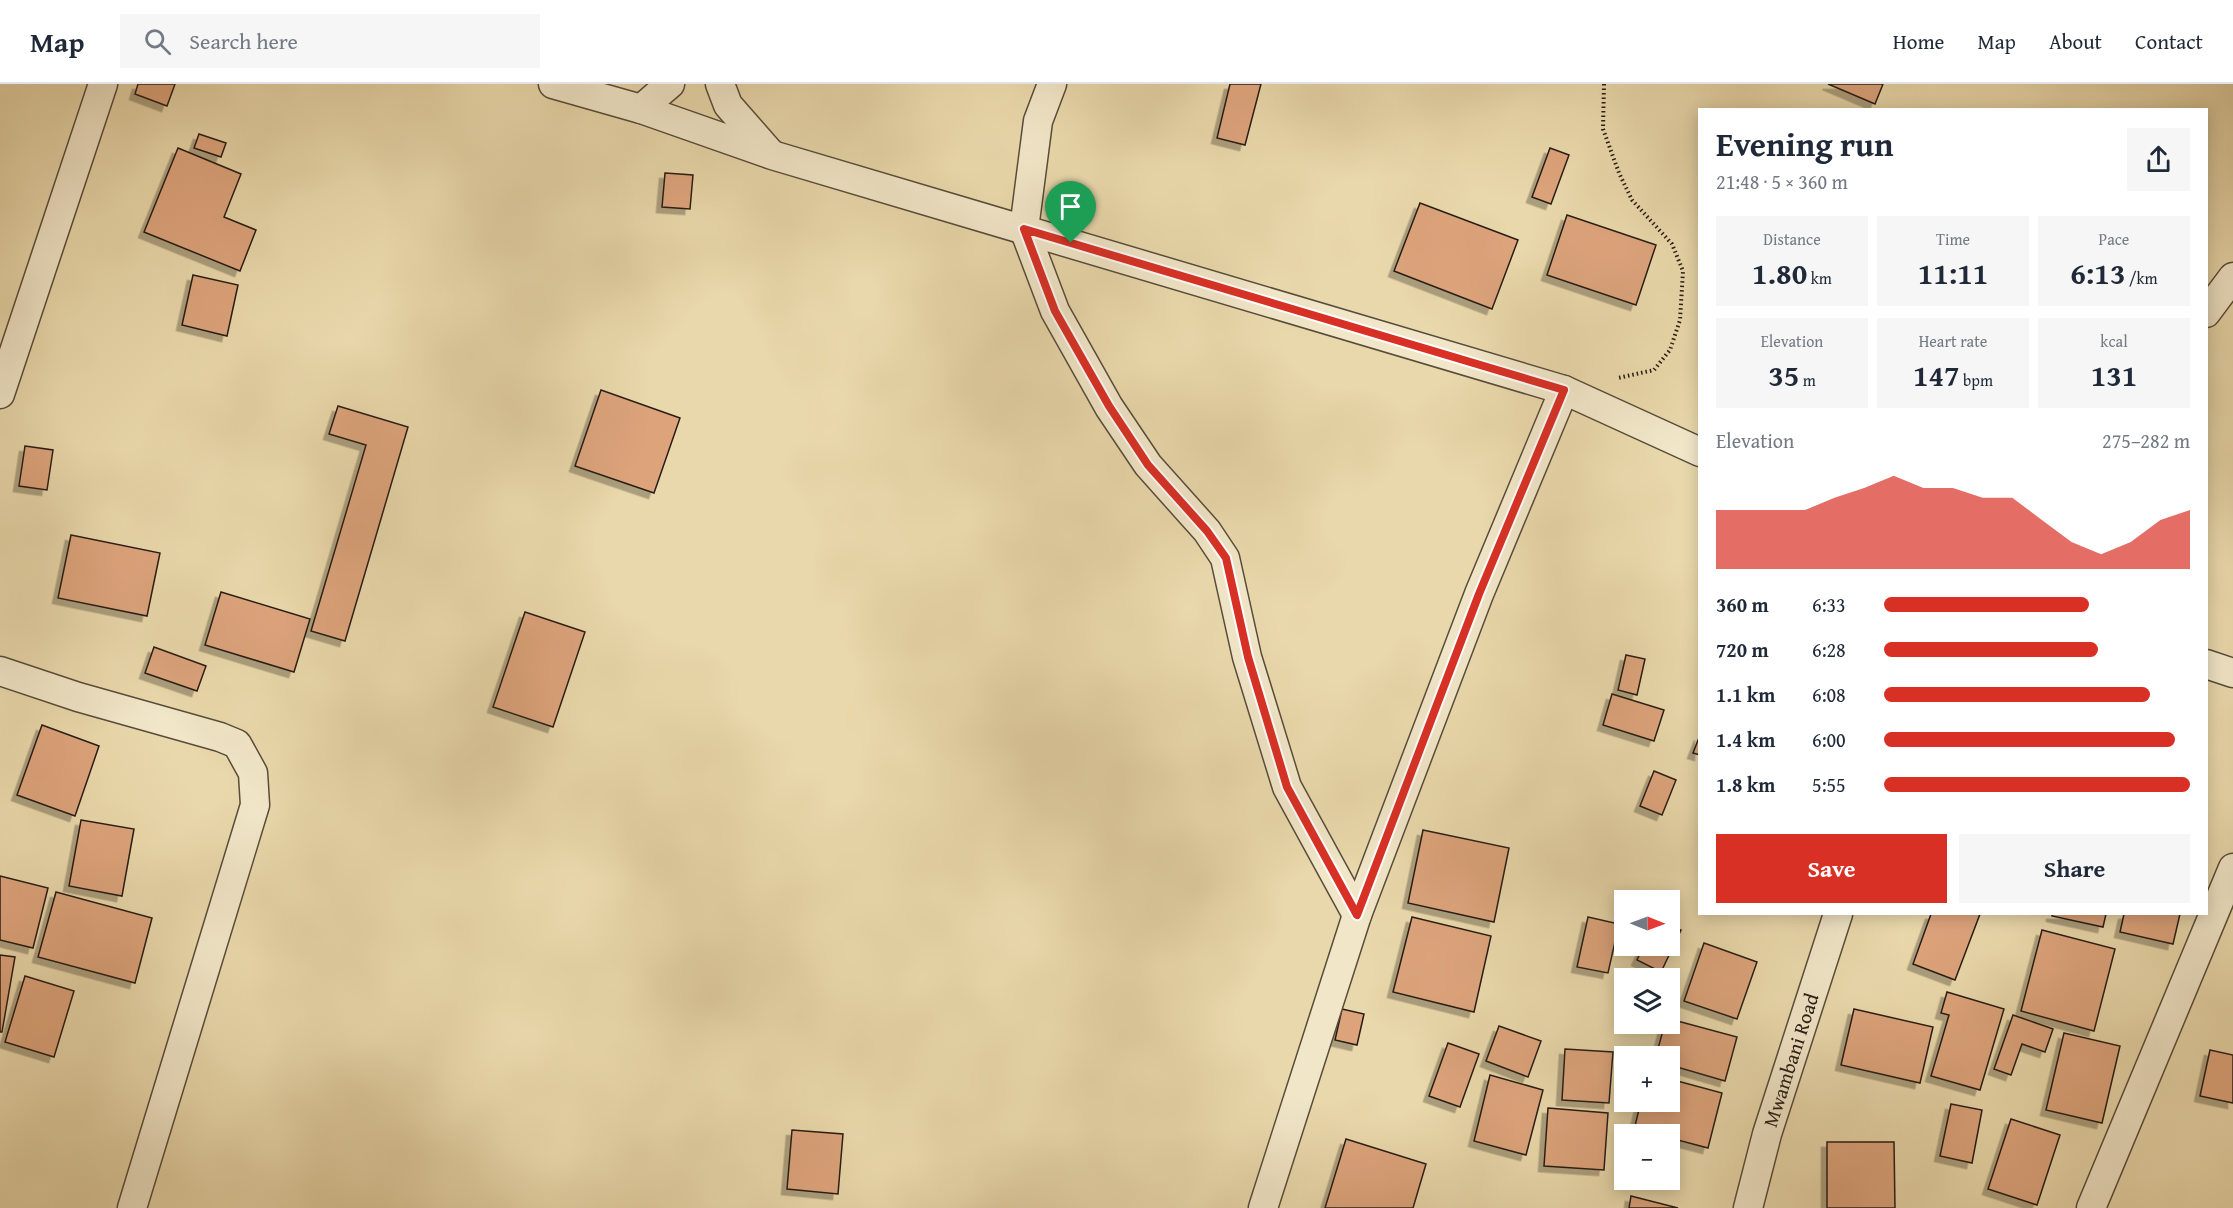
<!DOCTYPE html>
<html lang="en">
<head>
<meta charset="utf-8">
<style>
  :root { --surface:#fff; --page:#f6f6f7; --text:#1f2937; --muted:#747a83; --line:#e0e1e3; --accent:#d93025 }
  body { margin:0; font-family:"Gentium Book Plus",serif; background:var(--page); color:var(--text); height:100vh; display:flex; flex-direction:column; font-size:22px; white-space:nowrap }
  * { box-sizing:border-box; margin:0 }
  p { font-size:20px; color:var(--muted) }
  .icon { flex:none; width:33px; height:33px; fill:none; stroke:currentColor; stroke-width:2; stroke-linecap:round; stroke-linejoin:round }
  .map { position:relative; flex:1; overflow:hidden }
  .panel { position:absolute; left:1698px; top:24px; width:510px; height:807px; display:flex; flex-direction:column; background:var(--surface); border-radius:0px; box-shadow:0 3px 15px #0003 }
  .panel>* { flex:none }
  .needle { width:39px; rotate:91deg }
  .buttons { position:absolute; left:1614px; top:806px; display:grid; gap:12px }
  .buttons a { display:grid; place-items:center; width:66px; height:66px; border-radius:0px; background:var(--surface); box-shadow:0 3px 15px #0003; font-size:30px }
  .pin { position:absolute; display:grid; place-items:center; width:51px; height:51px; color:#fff; margin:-62px -26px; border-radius:50% 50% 50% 0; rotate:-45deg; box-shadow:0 0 6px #0007 }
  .pin .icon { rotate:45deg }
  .round { display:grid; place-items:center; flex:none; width:63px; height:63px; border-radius:0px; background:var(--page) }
  .head { display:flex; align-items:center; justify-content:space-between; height:102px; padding:0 18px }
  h1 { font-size:33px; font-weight:700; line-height:45px }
  .metrics { display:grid; grid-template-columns:repeat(3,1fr); gap:9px; height:102px; padding:6px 18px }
  .metrics div { display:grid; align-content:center; border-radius:0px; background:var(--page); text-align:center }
  .metrics b { font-size:30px; font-weight:700 }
  .metrics small { font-size:16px; font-weight:400 }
  .metrics p { font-size:16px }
  .chart { height:168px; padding:12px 18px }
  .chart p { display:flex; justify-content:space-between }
  .chart svg { width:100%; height:108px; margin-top:6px; fill:var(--accent); opacity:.7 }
  .cta { display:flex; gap:12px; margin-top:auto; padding:12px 18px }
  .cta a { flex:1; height:69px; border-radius:0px; background:var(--accent); color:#fff; font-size:24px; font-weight:700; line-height:69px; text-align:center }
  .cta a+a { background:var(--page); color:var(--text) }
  ul { padding:0 18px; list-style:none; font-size:20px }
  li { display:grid; grid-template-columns:96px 72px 1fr; align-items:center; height:45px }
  li i { height:15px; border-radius:8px; background:var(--accent) }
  header { display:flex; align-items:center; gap:36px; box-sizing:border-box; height:84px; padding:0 30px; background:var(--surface); border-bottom:2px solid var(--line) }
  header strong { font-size:28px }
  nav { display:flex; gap:33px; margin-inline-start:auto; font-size:21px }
  .search { width:420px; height:54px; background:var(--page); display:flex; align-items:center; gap:15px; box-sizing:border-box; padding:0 21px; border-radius:0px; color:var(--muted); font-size:22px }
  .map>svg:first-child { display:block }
</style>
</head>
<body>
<header>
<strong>Map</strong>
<div class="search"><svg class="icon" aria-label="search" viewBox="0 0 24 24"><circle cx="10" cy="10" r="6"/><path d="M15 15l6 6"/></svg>Search here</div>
<nav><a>Home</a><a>Map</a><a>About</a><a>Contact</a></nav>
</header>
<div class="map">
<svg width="2233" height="1124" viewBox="0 0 2233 1124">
  <defs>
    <filter id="shadow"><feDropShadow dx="-5.5" dy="5.5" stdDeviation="0" flood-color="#0004"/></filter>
  </defs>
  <rect width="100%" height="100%" fill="#e9d8ab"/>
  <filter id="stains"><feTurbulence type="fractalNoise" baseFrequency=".00333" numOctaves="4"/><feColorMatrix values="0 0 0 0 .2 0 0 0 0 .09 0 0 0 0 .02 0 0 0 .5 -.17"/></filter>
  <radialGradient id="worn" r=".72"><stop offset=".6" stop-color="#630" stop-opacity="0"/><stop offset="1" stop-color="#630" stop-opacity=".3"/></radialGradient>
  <!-- building -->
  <g fill="#dda47c" stroke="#281d15" stroke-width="1.5" filter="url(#shadow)">
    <path d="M138,0H175L167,22L135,10Z"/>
    <path d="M1230,0H1261L1245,61L1217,54Z"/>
    <path d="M1828,0H1883L1875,20Z"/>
    <path d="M199,50L226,59L221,73L194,64Z"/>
    <path d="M178,64L241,90L224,133L256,146L240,187L144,148Z"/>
    <path d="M1550,64L1569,71L1551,120L1532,113Z"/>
    <path d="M665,89L693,91L690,125L662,123Z"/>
    <path d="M1420,119L1518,156L1492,225L1394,187Z"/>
    <path d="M1567,131L1656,161L1636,221L1547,191Z"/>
    <path d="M193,191L238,201L227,252L182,241Z"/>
    <path d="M601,306L680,334L654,409L575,382Z"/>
    <path d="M338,322L408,343L345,557L311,547L366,361L329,350Z"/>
    <path d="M25,362L53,366L47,406L19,402Z"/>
    <path d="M71,451L160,469L147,532L58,514Z"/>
    <path d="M221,508L310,535L294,588L205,561Z"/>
    <path d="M525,528L585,548L553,643L493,623Z"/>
    <path d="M154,563L206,582L197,607L145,589Z"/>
    <path d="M1626,571L1645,575L1637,611L1618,606Z"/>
    <path d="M1612,610L1664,626L1654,657L1603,641Z"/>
    <path d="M42,641L99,662L75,732L17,711Z"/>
    <path d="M1700,651V671L1693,669Z"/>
    <path d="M1654,687L1676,696L1662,731L1640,722Z"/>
    <path d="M81,736L134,745L122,812L69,802Z"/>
    <path d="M1423,746L1509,764L1494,838L1408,819Z"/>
    <path d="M0,792L48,804L33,864L0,856Z"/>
    <path d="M56,808L152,834L135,899L38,873Z"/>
    <path d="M1931,830H1980L1955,896L1913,880Z"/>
    <path d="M2052,830H2106L2103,843L2052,832Z"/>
    <path d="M2124,830H2180L2173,860L2120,848Z"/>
    <path d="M1412,833L1491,852L1474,928L1393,908Z"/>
    <path d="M1588,833L1619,840L1608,889L1577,883Z"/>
    <path d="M1670,841L1681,846L1661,888L1637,876L1644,861H1670Z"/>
    <path d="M2042,846L2115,865L2094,947L2021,927Z"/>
    <path d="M1704,859L1757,878L1737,935L1684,917Z"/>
    <path d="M0,871L15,873L2,948H0Z"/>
    <path d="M25,892L74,907L54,973L5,958Z"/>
    <path d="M1947,908L2004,925L1980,1006L1931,992L1949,931L1941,929Z"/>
    <path d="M1342,925L1364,930L1357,961L1335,956Z"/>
    <path d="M1854,925L1933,943L1920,999L1841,981Z"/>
    <path d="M2013,931L2053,945L2045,968L2022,960L2011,991L1994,985Z"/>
    <path d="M1670,935L1737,953L1725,997L1670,981V972H1656L1665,939H1670Z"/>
    <path d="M1499,942L1541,957L1528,993L1486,977Z"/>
    <path d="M2064,949L2120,962L2102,1039L2046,1026Z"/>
    <path d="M1448,959L1479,970L1460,1023L1429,1012Z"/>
    <path d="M1565,965L1613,968L1609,1019L1562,1016Z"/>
    <path d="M2210,966L2233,971V1019L2200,1012Z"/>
    <path d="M1490,991L1543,1006L1526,1071L1474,1057Z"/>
    <path d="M1670,995L1722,1009L1708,1064L1670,1054V1050H1652L1634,1046L1641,1017H1670Z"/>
    <path d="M1951,1020L1982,1026L1972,1079L1940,1072Z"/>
    <path d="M1548,1024L1608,1029L1604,1086L1544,1082Z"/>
    <path d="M2011,1035L2060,1051L2037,1121L1988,1105Z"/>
    <path d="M792,1046L843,1050L838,1110L787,1105Z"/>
    <path d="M1346,1055L1426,1080L1413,1124H1325Z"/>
    <path d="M1827,1058H1894L1895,1124H1827Z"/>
    <path d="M1631,1112L1678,1124H1629Z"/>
  </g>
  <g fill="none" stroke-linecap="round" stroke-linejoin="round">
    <!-- street casing -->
    <g stroke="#584c3a" stroke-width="31">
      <g id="street">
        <path d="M553,0L641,25L772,71L1564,306L1700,368"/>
        <path d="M720,0L728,21L771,70"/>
        <path d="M1052,0L1038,37L1024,145L1055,227L1109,323L1148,381L1207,447L1225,474L1247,573L1287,703L1357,831"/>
        <path d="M641,25L670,0"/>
        <path d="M2206,229L2233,193"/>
        <path d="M0,310L103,0"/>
        <path d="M2206,580L2233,589"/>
        <path d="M0,587L78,613L220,653L237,660L253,689L255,721L132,1124"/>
        <path d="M1263,1124L1357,831L1479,510L1564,306"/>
        <path id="s1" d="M1748,1124L1767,1050L1838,830"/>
        <path d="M2091,1124L2233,784"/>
      </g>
    </g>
    <!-- path -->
    <path stroke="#281d15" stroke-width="4" stroke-dasharray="1.5 3" stroke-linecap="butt" d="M1604,0L1603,45L1619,89L1632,116L1672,160L1683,187L1680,236L1670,266L1654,286L1618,294"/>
    <!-- street -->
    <use href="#street" stroke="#f1e6c8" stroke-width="28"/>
  </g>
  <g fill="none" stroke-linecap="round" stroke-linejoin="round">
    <!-- route casing -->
    <g stroke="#fff" stroke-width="12">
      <path id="route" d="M1024,145L1564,306L1479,510L1357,831L1287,703L1248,573L1226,474L1207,447L1148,381L1109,322L1055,227Z"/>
    </g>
    <!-- route -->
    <use href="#route" stroke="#d93025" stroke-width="8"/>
  </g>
  <g text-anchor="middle" stroke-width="5" stroke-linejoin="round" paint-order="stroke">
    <!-- street labels -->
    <g font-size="20" fill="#281d15" stroke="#f1e6c8">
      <text dy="7" stroke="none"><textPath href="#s1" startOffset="154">Mwambani Road</textPath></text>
    </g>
  </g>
  <rect width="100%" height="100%" filter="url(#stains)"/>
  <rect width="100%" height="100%" fill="url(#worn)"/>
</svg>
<div class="buttons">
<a><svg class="needle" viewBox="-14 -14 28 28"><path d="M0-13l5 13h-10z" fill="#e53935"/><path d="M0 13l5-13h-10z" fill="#747a83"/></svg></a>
<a><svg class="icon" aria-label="layers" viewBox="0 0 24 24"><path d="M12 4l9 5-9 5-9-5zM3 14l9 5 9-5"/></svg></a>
<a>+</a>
<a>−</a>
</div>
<div class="pin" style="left:1071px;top:159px;background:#1e9e55"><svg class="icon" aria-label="arrive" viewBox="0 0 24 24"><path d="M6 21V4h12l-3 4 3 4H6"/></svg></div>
<section class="panel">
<div class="head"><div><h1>Evening run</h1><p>21:48 · 5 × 360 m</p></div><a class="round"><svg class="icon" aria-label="share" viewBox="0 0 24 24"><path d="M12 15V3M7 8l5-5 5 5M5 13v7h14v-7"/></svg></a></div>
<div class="metrics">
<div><p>Distance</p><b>1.80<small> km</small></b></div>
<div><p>Time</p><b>11:11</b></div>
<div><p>Pace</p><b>6:13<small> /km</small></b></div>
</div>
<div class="metrics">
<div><p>Elevation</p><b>35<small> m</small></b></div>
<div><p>Heart rate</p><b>147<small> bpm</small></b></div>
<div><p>kcal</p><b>131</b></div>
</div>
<div class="chart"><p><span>Elevation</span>275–282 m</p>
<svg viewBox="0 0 160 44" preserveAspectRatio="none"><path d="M0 44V20L10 20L20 20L30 20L40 15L50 11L60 6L70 11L80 11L90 15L100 15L110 24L120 33L130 38L140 33L150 24L160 20V44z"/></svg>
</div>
<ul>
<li><b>360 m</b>6:33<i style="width:67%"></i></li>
<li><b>720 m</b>6:28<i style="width:70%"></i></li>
<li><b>1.1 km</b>6:08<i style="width:87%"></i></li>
<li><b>1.4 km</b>6:00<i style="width:95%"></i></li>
<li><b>1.8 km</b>5:55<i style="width:100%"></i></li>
</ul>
<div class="cta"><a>Save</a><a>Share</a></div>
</section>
</div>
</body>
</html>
